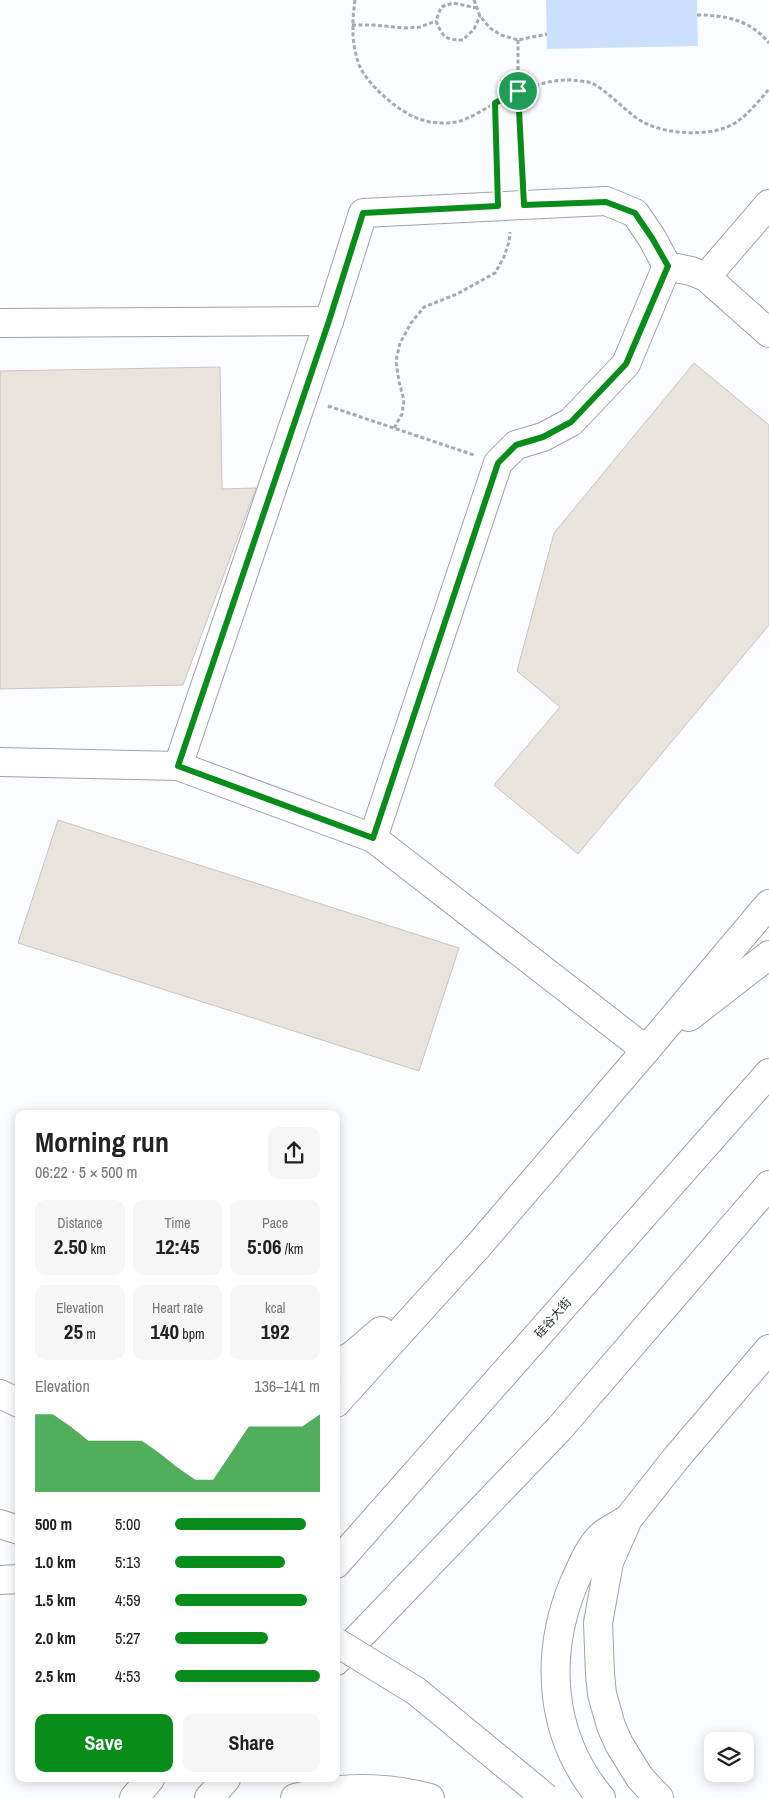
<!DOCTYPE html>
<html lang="en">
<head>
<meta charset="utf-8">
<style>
  :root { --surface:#fff; --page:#f6f6f6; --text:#222; --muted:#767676; --accent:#088d1a }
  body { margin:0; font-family:"Archivo Narrow","Noto Sans SC",sans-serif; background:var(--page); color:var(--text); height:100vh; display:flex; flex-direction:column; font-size:19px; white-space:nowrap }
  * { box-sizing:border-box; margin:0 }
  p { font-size:16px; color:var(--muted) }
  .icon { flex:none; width:28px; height:28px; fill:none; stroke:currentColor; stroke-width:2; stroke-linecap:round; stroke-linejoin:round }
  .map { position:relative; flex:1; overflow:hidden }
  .panel { position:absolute; left:15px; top:1110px; width:325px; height:672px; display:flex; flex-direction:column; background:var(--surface); border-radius:10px; box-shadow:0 2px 12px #0003 }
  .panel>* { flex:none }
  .fabs { position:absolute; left:704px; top:1732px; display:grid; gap:10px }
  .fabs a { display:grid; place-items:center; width:50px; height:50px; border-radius:10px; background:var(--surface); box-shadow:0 2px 12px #0003; font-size:25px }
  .pin { position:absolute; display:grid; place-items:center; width:42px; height:42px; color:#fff; margin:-21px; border:2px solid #fff; border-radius:50%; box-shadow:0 1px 5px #0007 }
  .round { display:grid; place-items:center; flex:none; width:52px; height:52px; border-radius:10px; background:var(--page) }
  .headline { display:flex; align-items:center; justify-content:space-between; height:85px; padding:0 20px }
  h1 { font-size:28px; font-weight:700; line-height:38px }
  .metrics { display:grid; grid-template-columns:repeat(3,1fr); gap:8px; height:85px; padding:5px 20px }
  .metrics div { display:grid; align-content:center; border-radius:10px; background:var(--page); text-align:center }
  .metrics b { font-size:21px; font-weight:700 }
  .metrics small { font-size:14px; font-weight:400 }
  .metrics p { font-size:14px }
  .chart { height:140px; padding:10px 20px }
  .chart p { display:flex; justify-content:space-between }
  .chart svg { width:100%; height:90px; margin-top:5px; fill:var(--accent); opacity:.7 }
  .action { display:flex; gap:10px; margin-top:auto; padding:10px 20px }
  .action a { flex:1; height:58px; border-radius:10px; background:var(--accent); color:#fff; font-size:20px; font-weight:700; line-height:58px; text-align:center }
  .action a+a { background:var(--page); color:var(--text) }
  ul { padding:0 20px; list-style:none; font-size:16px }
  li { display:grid; grid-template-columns:80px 60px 1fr; align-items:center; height:38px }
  li i { height:12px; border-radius:6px; background:var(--accent) }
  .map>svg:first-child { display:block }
</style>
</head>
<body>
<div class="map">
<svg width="769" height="1798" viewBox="0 0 769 1798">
  <rect width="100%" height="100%" fill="#fafcff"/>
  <!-- green -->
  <path fill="#cbe1fb" d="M546,0H697L698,46L547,49Z"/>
  <!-- building -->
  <g fill="#e8e3dc" stroke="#cac4be">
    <path d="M694,363L769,425V625L578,854L494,785L560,707L517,671L554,533Z"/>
    <path d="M220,367L222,489L256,488L183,685L0,689V371Z"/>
    <path d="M58,820L459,948L419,1071L18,943Z"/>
  </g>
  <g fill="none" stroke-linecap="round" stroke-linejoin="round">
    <!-- minor casing -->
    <g stroke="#9da2a8" stroke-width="30">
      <g id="minor">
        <path d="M706,277L769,204"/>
        <path d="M0,323L329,321"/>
        <path d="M0,762L178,766L373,838L646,1050"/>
        <path d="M178,766L329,321L363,213L606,201L635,213L652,238L667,266"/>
        <path d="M373,838L498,463L516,445L543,437L571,422L626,364L667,266L691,271L706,277L769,333"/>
      </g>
    </g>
    <!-- major casing -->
    <g stroke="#9da2a8" stroke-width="30">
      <g id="major">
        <path d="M689,1017L769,955"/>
        <path d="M336,1364L353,1355L381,1331"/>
        <path d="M0,1394L19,1403"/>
        <path d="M336,1403L479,1245L646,1050L769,904"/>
        <path d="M0,1524L19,1530"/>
        <path d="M336,1564L769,1073"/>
        <path d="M0,1580L19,1579"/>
        <path d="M336,1661L559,1429L769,1185"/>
        <path d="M134,1798L150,1779"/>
        <path d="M209,1798L226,1779"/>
        <path d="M295,1798C340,1786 385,1786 430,1798"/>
        <path d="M601,1798C549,1736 544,1655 574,1583C581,1568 589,1547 601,1536C607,1530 619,1525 626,1520"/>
        <path d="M659,1798L640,1778L619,1744L611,1726L602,1694L600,1674L598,1623L609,1562L628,1519L677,1457L769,1349"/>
      </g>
    </g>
    <!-- path -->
    <g stroke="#a7a9ac" stroke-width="3" stroke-dasharray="4 2.5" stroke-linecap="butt">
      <path d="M355,0C352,23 351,45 360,67C369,86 399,112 419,119C430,123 444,124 456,122C470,119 482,110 494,104C518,90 545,79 573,80C577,81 583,81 588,82C604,86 626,113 643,122C666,135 716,138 738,121C749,113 760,100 769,89"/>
      <path d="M474,0L480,16L490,28L501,35L518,40L547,34"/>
      <path d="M477,8L453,3L441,7L436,21C443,38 446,40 463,40L474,29L480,16"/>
      <path d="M697,15C726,15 750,20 769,43"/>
      <path d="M352,25H374L404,28L420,27L436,21"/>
      <path d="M518,40V91L523,179"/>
      <path d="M495,103L497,181"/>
      <path d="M328,406L474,455"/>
      <path d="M394,428L402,414L404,400L399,382L396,361L400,343L411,323L424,307L457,294L495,273L504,257L509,242L510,232"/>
    </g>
    <!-- minor -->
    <use href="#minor" stroke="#fff" stroke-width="28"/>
    <!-- major -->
    <use href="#major" stroke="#fff" stroke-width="28"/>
    <!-- major-bridge casing -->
    <g stroke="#9da2a8" stroke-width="30" stroke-linecap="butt">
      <path id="major-bridge" d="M336,1642L416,1691L546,1798"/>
    </g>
    <!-- major-bridge -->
    <use href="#major-bridge" stroke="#fff" stroke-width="28"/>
  </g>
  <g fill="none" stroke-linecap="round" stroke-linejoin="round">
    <!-- route casing -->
    <g stroke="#fff" stroke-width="10">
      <path id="route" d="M518,91L524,205L606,202L635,213L652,238L668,266L626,364L571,422L543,437L516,445L498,463L373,838L178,766L329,321L363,213L498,206L495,103Z"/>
    </g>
    <!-- route -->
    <use href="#route" stroke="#088d1a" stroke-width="6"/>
  </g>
  <g text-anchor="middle" stroke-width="5" stroke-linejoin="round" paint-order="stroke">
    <!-- street labels -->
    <g font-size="12" fill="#2c2e31" stroke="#fafcff">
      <text transform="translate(553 1318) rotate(-49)" y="4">硅谷大街</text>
    </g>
  </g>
</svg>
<div class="fabs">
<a><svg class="icon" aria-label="layers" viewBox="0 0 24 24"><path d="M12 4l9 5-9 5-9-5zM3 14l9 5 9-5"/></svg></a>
</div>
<div class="pin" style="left:518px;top:91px;background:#1e9e55"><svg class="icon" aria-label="arrive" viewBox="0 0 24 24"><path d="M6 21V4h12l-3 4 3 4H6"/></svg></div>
<section class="panel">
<div class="headline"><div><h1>Morning run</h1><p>06:22 · 5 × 500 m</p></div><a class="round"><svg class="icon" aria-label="share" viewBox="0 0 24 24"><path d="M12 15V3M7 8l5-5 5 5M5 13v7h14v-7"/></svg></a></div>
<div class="metrics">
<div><p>Distance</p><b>2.50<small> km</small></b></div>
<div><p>Time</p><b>12:45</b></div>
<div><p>Pace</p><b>5:06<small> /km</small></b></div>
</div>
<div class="metrics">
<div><p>Elevation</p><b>25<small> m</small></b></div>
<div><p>Heart rate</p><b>140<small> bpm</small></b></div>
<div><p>kcal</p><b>192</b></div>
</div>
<div class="chart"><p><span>Elevation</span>136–141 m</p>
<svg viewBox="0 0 160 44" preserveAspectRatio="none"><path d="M0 44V6L10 6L20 12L30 19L40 19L50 19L60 19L70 25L80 32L90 38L100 38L110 25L120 12L130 12L140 12L150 12L160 6V44z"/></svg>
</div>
<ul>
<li><b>500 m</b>5:00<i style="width:90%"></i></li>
<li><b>1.0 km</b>5:13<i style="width:76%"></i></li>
<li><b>1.5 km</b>4:59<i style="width:91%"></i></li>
<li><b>2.0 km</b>5:27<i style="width:64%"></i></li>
<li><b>2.5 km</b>4:53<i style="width:100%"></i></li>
</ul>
<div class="action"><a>Save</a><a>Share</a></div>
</section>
</div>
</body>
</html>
